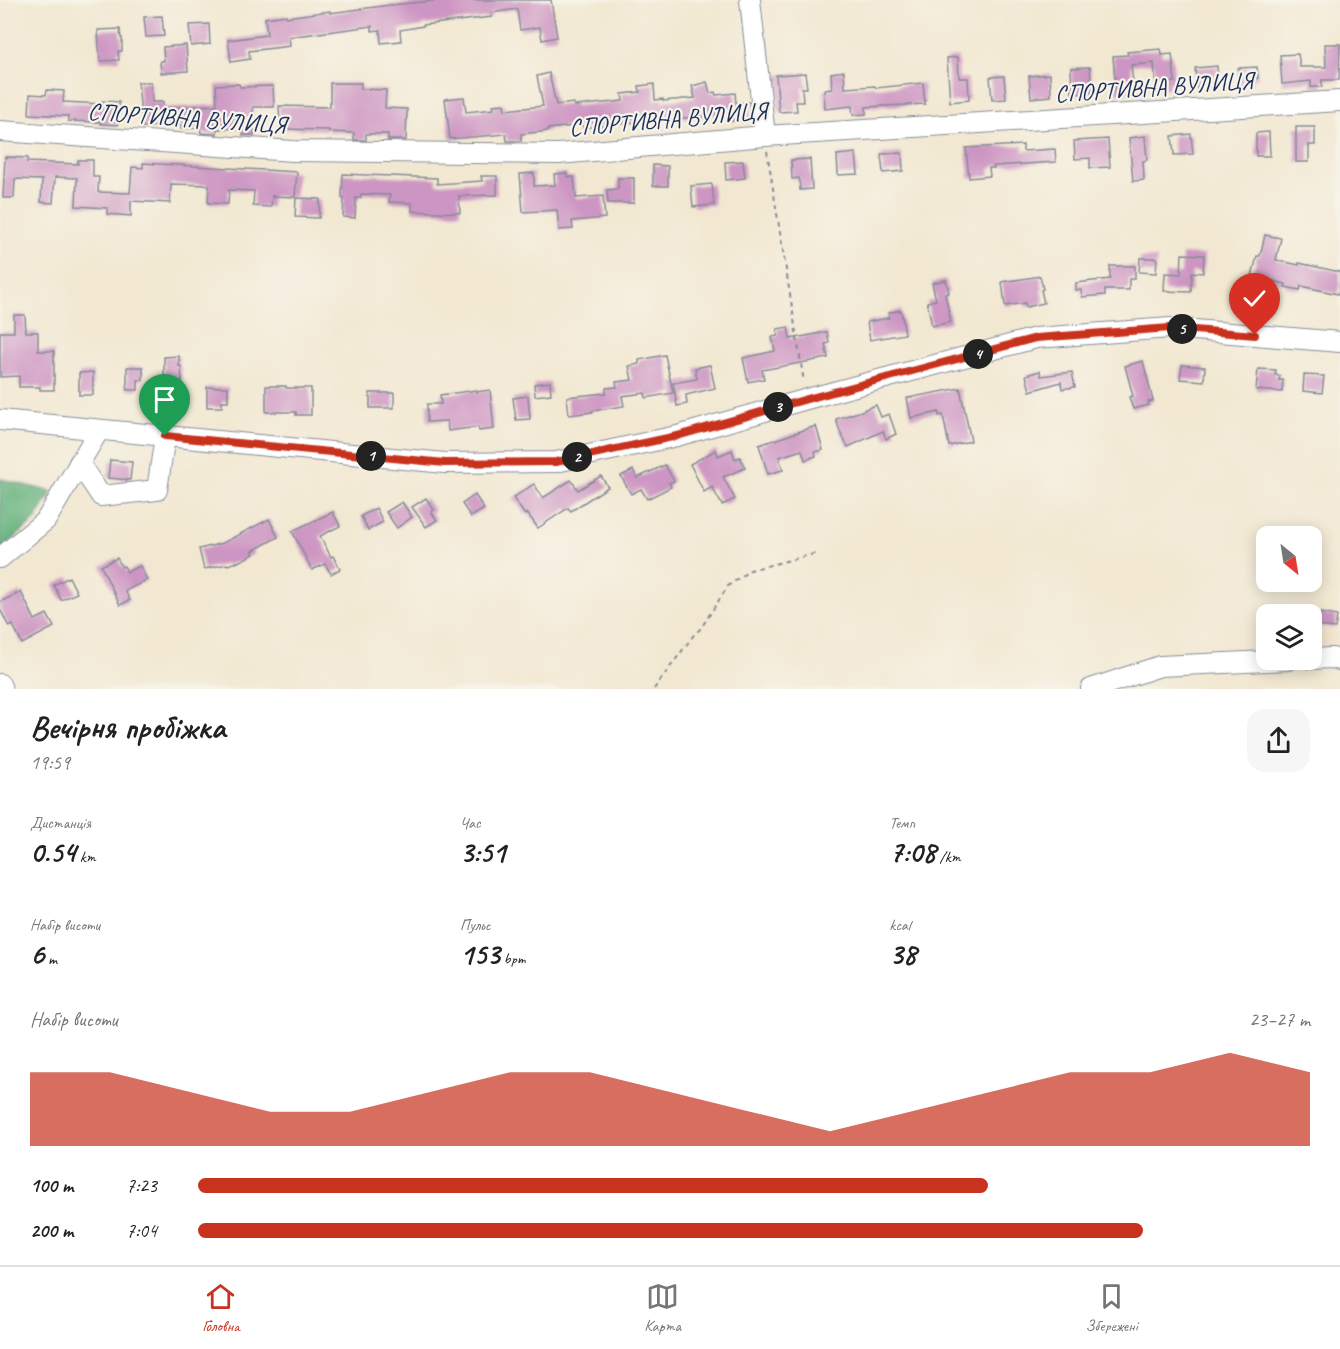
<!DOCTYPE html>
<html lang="uk">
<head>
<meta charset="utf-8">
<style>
  :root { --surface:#fff; --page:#f6f6f6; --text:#222; --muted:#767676; --line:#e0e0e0; --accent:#c8321e }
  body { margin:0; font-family:Caveat,sans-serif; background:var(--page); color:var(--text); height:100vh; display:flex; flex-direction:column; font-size:22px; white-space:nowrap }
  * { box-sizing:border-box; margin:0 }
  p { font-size:20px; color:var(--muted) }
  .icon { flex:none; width:33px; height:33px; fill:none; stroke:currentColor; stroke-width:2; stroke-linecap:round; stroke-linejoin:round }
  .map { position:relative; height:689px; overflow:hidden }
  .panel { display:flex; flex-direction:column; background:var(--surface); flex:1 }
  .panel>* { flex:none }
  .needle { width:39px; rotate:150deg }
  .tools { position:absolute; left:1256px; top:526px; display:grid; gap:12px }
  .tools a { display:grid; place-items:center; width:66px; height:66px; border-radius:12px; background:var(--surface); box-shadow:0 3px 15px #0003; font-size:30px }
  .pin { position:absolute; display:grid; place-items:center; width:51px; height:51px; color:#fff; margin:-62px -26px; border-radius:50% 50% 50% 0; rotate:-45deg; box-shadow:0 0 6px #0007 }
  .pin .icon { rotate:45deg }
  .km { position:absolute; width:30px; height:30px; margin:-15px; border-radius:50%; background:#222; color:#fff; font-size:16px; line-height:30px; text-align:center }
  .round { display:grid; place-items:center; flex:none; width:63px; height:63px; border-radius:18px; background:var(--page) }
  .head { display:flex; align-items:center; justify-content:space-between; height:102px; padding:0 30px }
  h1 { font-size:33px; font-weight:600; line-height:45px }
  .stats { display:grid; grid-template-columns:repeat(3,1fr); gap:9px; height:102px; padding:6px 30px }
  .stats div { display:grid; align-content:center }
  .stats b { font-size:30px; font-weight:600 }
  .stats small { font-size:16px; font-weight:400 }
  .stats p { font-size:16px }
  .chart { height:168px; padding:12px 30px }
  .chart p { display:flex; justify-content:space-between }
  .chart svg { width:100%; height:108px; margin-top:6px; fill:var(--accent); opacity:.7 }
  ul { padding:0 30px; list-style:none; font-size:20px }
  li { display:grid; grid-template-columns:96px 72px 1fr; align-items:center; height:45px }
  li i { height:15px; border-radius:8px; background:var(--accent) }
  .dock { display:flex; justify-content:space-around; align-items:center; height:84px; border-top:2px solid var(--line); background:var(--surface); font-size:16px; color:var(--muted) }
  .dock a { display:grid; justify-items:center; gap:3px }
  .dock .current { color:var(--accent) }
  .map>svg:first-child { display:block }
</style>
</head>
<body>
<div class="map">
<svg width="1340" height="689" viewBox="0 0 1340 689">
  <rect width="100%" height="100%" fill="#f7f3e8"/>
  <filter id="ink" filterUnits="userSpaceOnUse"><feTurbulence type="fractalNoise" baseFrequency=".0167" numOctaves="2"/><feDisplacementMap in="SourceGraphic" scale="12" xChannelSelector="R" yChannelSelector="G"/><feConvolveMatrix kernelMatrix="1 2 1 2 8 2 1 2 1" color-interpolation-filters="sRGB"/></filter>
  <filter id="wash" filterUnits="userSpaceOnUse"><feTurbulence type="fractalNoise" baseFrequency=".008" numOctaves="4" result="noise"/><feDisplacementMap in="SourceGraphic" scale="24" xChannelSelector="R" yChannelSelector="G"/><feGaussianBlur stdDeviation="1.35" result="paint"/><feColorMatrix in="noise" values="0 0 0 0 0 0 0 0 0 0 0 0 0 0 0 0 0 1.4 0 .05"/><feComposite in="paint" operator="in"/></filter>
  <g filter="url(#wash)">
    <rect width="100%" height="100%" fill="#f2e8d1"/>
    <!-- forest -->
    <path fill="#62b17c" stroke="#3e706d" stroke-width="1.5" d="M0,479L52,492L35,520L0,550Z"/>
    <g id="blocks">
      <!-- building -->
      <g fill="#cd95c3">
        <path d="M444,0H551L557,37L542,40L540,27L520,30L517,9L491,13L492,17L423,25V26L400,30L401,41L381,43L380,30L372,31V26L289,37L290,46L249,51L250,59L231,62L228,40L267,35L265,18L286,15V17L330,11V13L390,5Z"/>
        <path d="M162,16L164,36L146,37L144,17Z"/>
        <path d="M209,24L210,44L191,46L189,25Z"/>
        <path d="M120,29L121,38H122V51H118L119,60L100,61L98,30Z"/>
        <path d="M1325,44H1340L1339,80H1322V87H1311V81L1282,84L1280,55L1298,54L1300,67H1326Z"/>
        <path d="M186,45L188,71L161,73L160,61H164L163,47Z"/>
        <path d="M1161,49L1162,55L1172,54L1175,82L1169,83V88L1156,90L1154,63L1131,65L1134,91L1116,93L1113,56L1128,55L1127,52Z"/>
        <path d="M958,57L959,78H968L969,100L950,102L947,58Z"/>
        <path d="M1217,66L1218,80L1213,81L1214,87L1197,89L1195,68Z"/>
        <path d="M1090,67L1092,93L1072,94L1071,68Z"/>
        <path d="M1257,67L1258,78L1252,79V85L1239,86L1238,68Z"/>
        <path d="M844,71L845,88L875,86L876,88L923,83L925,104L866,107V114L853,115L852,106L825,109L824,90L832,89L831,73Z"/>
        <path d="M549,73L556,105L574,103L575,106L623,101L622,94L640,92L639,86L654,84L655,100L663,99V101L695,98L692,86L707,82L710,93L715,92L716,95L735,93L736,103L749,102L751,120L732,121L731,111L699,118L698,117L674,119V118L583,128L582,125L548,129V131L521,134V141H507L506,134L450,139L445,99L464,97L466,112L494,109L493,105L504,104L505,110L543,106L537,76Z"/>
        <path d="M805,73L807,88H802L803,102H796L797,111L779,112L776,75Z"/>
        <path d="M1050,74L1051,96L1031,98L1029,76Z"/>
        <path d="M1004,76L1006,99L992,100L990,77Z"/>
        <path d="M138,82H151L152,102H163V108L217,105L216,85L239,84L240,87L273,86L274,107H253L254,135H243V128L217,129V134L201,133L200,128L181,129V125L142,127Z"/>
        <path d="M330,83H361V89L386,90L385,108L407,109L406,140H388V134H366V140H354V133L329,132V130L280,129L279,106L330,107Z"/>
        <path d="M47,90L64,91L63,102L102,104V101L119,102L118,125L101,124V122L68,121V116L29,114L30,94L46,95Z"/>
        <path d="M1296,127H1315V145H1309V162H1296Z"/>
        <path d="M1269,132L1270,156H1256V133Z"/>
        <path d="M1191,134L1193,154L1174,155L1172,136Z"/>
        <path d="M1145,136L1147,160L1143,161L1144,180L1133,181L1129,138Z"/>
        <path d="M1108,139L1110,167L1090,168V158L1075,159L1074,141Z"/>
        <path d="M1023,145V151L1055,149L1056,162L994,166V168H989L990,176L969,178L966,148Z"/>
        <path d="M856,153L858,174L838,175L837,155Z"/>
        <path d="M902,153L903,171L883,173L881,154Z"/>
        <path d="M5,157L28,158L27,162L78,164V160H93V177H99L98,192L130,193L132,167L143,168V163L297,172L295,197L272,196L271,207L253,206L254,191L229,190L228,204L208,203L209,185L171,184L170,203L131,201V216L107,214V208L76,206L77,178L55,177L53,203L41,202L42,180L15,179L14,198H3Z"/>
        <path d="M810,159L812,189L800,190L799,178L792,179L791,160Z"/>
        <path d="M743,161L745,178L726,180L725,162Z"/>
        <path d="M653,165L668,166V186H653Z"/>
        <path d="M534,173V186L555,185L554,174L567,173V177H574L576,198L603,196L605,218L572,221L573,229L559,230L557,210L523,212L520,174Z"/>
        <path d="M343,174L437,178V184L482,181L481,176H497V195L459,196L460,213L412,211V203L389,202L390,195L361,194V198H356L355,218L343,217L344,198H342Z"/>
        <path d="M618,178H634V203H608L607,190L618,189Z"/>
        <path d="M712,184L714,205L693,207L691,186Z"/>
        <path d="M296,198L320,199L319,218L295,217Z"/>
        <path d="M1265,235L1281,238L1276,260L1299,265V263L1340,272V285L1338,294L1301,286L1300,290L1285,287L1286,284L1252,276L1257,256H1260Z"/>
        <path d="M1182,254L1204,255L1203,273L1192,272L1191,292L1164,291L1165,273L1181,274Z"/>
        <path d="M1140,258H1157L1156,273L1139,272Z"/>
        <path d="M1110,266H1135V279H1129V290H1105V295L1082,297L1081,290H1076V283L1110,279Z"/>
        <path d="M1040,276L1043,289L1041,290L1044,303L1026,307L1025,303L1005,306L1002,282Z"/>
        <path d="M946,280L949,293L945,294L951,322L932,326L927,302L936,300L932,283Z"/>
        <path d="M901,310L905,334L870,340L867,322L889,318L888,313Z"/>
        <path d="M14,315H25L26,332H38V351H54V390H40V387H19V376L0,377V332H14Z"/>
        <path d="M788,327L790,339L827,332L829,343L825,344L828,358L762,370L764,379L748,382L743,358L775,351L772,337L778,336L777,329Z"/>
        <path d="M665,355L673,393L646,398L645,393L622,396L624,406L592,411V412L569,415L567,397L606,393V388L617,387L616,382L632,380L629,366L639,364V360Z"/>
        <path d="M179,356V366H181L182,382H164V357Z"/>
        <path d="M1143,361L1153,401L1148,402L1149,405L1133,409L1129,397L1133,396L1125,366Z"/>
        <path d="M710,365L715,388L686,395L687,404L677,406L673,383L697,379L695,368Z"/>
        <path d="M1182,365L1205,367L1204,381L1180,379Z"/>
        <path d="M127,367H143V380H138V390H127Z"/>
        <path d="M1258,369L1276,370L1275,375L1280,376L1279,380H1283L1282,392L1256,390Z"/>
        <path d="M1040,371L1041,376L1072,372L1075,387L1062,389L1061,382L1030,391L1026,375Z"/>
        <path d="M93,372V395H79V373Z"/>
        <path d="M1304,375L1324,376L1322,393L1303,391Z"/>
        <path d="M550,382L551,394L535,396L534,384Z"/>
        <path d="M266,386H286V388H311V415H296V412H266Z"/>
        <path d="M207,387H228V401H222V407H207Z"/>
        <path d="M960,388L971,441L949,446L943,415L939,416V412L911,418L907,398Z"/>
        <path d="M476,390V392L490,390L494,429L479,431L478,427L448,431L447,421L427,422V404H441L440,395Z"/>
        <rect x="370" y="393" width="24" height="15"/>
        <path d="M528,396L530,419L516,420L513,398Z"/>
        <path d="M876,405L881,417L889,414L896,434L886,439L883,431L848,447L840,432L836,419L865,410V409Z"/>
        <path d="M816,426L823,450L815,452L816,456L805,460L802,450L779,457L783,470L768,474L759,445Z"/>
        <path d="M716,450L718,456L732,450L735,459L740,457L745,468L723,477L735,499L722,505L712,487L704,492L690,464Z"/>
        <path d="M110,460L132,462L130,480L108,478Z"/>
        <path d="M665,465L674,481L669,483L671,487L647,499L641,489L631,494L621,476L633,470L637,478Z"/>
        <path d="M601,476L608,487L571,511L568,508L538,528L527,513L525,515L513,498L534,484L543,498L571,480L578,490Z"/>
        <path d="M475,495L484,509L471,517L462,504Z"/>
        <path d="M426,498L434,510L431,512L437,520L426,527L412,507Z"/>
        <path d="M402,502L412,517L397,528L386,512Z"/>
        <path d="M376,508L383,522L368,530L361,516Z"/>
        <path d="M333,512L340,526L320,536L331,557L333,556L340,569L331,574L325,564L312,570L292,531Z"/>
        <path d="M269,519L278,537L252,551L254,554L236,563V562L228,565L227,564L204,569L199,549L223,543Z"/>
        <path d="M117,558L122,567L124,566L127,572L140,566L147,580L125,591L130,600L120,605L101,566Z"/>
        <path d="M69,577L77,593L61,600L54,585Z"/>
        <path d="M21,592L35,620L47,614L54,627L22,644L13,625L9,627L0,609V602Z"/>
        <path d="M1321,613L1337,616L1335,628L1319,626Z"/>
      </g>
    </g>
  </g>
  <g filter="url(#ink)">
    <use href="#blocks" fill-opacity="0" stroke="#868c98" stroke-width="1.5"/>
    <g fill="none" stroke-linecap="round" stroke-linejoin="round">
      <!-- minor casing -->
      <g stroke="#868c98" stroke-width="22">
        <g id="minor">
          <path d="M750,0L765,136"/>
          <path d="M0,131L293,151L558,154L765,136L1340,101"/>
          <path d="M0,420L445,463L556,462L677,436L807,399L1036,338L1170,328L1340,342"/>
          <path d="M79,463L101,496L157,490L165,436"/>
          <path d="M0,558L46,520L99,430"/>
          <path d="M1311,659L1332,658L1340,660"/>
          <path d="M0,684L2,689"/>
          <path d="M1091,689L1160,666L1288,660"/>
        </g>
      </g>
      <!-- path -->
      <g stroke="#868c98" stroke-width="2" stroke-dasharray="4.5 4.5" stroke-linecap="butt">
        <path d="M767,151L804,382"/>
        <path d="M654,689L693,636L701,628L728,586L750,570L818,553"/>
      </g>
      <!-- minor -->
      <use href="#minor" stroke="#fff" stroke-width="20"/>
    </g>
  </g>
  <g fill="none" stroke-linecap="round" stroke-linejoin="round" filter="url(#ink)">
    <!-- route casing -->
    <g stroke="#fff" stroke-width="12">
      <path id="route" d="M165,436L445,463L556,462L677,436L807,399L1036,338L1170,328L1255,335"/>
    </g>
    <!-- route -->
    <use href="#route" stroke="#c8321e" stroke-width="8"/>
  </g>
  <g text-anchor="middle" stroke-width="4.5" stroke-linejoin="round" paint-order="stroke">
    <!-- street labels -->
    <g font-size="24" fill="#1b2f5e" stroke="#f7f3e8">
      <text transform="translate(1154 87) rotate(-4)" y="8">СПОРТИВНА ВУЛИЦЯ</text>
      <text transform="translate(187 118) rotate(4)" y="8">СПОРТИВНА ВУЛИЦЯ</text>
      <text transform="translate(668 119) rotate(-5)" y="8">СПОРТИВНА ВУЛИЦЯ</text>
    </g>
  </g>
</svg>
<div class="tools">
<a><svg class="needle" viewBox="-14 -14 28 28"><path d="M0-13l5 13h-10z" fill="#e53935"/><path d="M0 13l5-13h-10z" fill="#767676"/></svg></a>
<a><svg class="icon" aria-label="layers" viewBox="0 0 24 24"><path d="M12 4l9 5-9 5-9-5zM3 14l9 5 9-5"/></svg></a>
</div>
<div class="pin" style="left:165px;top:436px;background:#1e9e55"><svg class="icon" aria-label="arrive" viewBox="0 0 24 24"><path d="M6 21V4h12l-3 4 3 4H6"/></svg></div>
<div class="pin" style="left:1255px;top:335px;background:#d93025"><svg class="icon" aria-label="check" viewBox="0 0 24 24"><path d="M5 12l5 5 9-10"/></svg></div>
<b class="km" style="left:371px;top:456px">1</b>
<b class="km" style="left:577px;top:457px">2</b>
<b class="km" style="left:778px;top:407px">3</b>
<b class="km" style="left:978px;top:354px">4</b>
<b class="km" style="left:1182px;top:329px">5</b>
</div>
<section class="panel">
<div class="head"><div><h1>Вечірня пробіжка</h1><p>19:59</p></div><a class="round"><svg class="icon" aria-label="share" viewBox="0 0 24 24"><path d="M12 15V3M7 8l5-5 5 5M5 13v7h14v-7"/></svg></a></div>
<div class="stats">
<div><p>Дистанція</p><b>0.54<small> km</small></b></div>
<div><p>Час</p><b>3:51</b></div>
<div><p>Темп</p><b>7:08<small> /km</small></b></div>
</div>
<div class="stats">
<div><p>Набір висоти</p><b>6<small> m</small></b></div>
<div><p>Пульс</p><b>153<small> bpm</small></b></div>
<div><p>kcal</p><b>38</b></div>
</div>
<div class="chart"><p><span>Набір висоти</span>23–27 m</p>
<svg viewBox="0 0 160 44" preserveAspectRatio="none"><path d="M0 44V14L10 14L20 22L30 30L40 30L50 22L60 14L70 14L80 22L90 30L100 38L110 30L120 22L130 14L140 14L150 6L160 14V44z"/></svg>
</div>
<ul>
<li><b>100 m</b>7:23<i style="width:71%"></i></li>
<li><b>200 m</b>7:04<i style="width:85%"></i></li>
</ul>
</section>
<nav class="dock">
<a class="current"><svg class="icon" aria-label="home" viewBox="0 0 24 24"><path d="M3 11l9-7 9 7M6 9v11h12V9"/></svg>Головна</a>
<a><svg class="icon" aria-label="map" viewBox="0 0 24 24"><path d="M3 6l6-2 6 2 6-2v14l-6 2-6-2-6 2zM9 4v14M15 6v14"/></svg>Карта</a>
<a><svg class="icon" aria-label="saved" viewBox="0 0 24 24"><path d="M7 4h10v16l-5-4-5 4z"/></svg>Збережені</a>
</nav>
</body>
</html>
